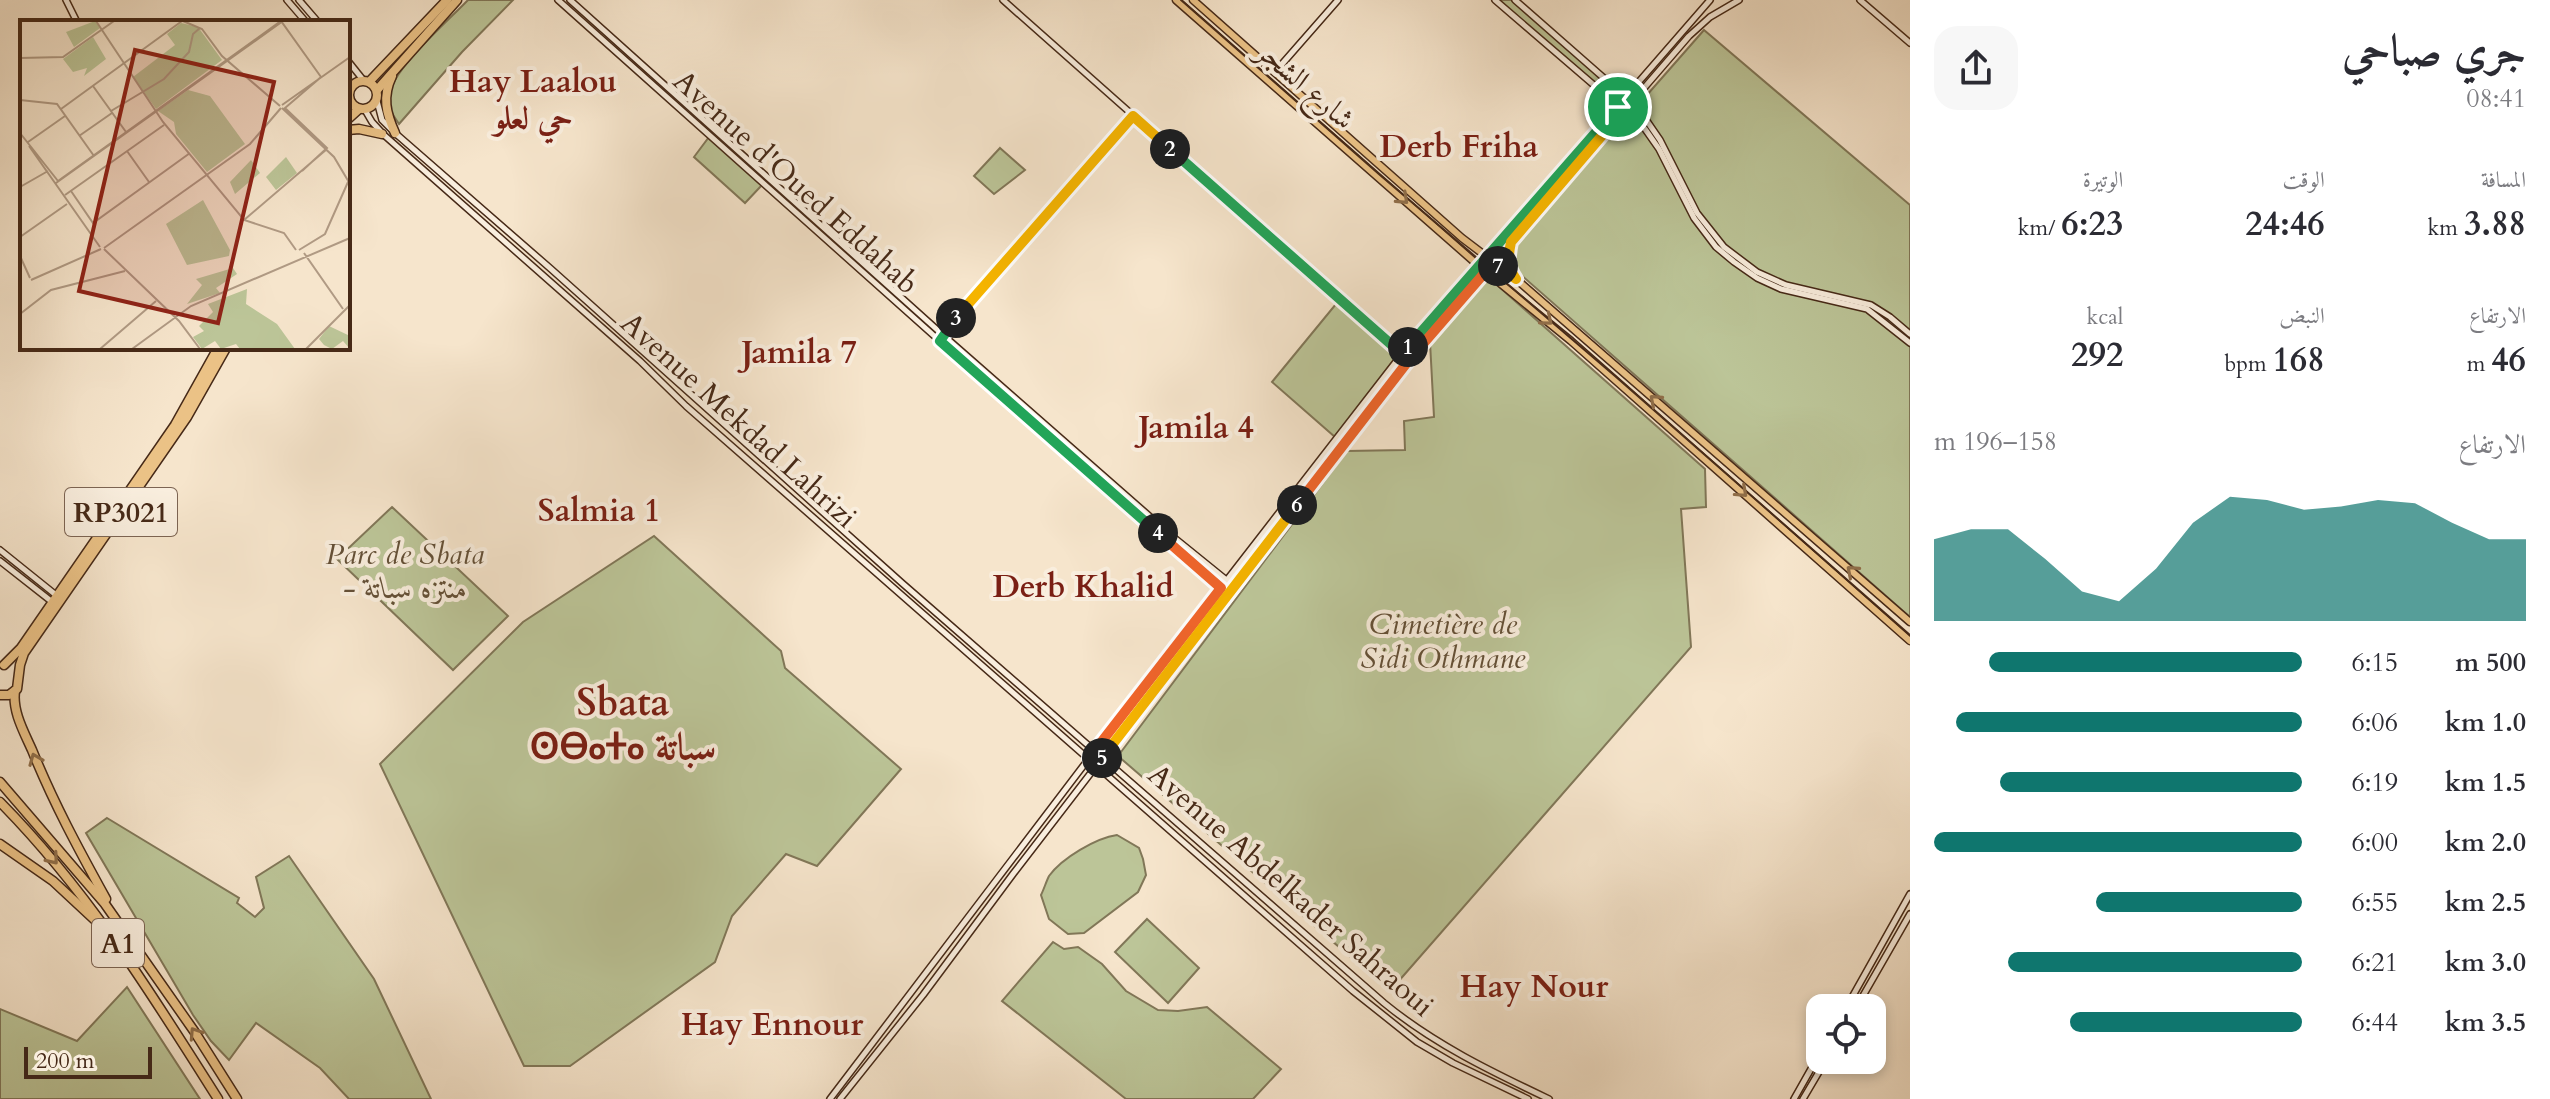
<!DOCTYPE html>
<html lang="ar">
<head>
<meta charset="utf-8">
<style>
  :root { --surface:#fff; --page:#f7f7f7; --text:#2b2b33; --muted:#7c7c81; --accent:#0f766e }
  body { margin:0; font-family:Cardo,Amiri,"Noto Sans Tifinagh",serif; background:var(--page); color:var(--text); direction:rtl; height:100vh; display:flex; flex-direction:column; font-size:30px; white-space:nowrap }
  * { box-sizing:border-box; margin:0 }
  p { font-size:26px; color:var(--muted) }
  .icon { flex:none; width:44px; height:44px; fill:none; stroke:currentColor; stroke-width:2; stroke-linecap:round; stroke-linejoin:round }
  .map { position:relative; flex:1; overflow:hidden; direction:ltr }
  .panel { display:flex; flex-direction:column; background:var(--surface); width:640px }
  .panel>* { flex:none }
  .controls { position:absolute; left:1806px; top:994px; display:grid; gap:16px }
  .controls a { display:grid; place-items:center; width:80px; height:80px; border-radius:16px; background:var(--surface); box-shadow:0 4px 12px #0003; font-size:40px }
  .scale { position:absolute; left:24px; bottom:20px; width:128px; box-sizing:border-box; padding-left:8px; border:4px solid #462917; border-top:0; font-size:22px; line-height:28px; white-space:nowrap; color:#462917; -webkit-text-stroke:6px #f9eede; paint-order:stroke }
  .pin { position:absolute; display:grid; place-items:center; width:68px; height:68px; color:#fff; margin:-34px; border:4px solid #fff; border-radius:50%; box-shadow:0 2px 8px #0007 }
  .km { position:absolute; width:40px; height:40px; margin:-20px; border-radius:50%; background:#222; color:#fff; font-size:22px; line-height:40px; text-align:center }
  .round { display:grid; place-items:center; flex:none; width:84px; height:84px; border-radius:24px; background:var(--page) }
  .summary { display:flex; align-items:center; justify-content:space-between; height:136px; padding:0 24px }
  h1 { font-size:44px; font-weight:600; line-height:60px }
  .metrics { display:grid; grid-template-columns:repeat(3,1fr); gap:12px; height:136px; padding:8px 24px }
  .metrics div { display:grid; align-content:center }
  .metrics b { font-size:34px; font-weight:600 }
  .metrics small { font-size:22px; font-weight:400 }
  .metrics p { font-size:22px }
  .chart { height:224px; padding:16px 24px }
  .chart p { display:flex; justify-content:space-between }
  .chart svg { width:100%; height:144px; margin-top:8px; fill:var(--accent); opacity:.7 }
  ul { padding:0 24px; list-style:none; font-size:26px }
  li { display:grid; grid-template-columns:128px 96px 1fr; align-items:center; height:60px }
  li i { height:20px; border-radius:10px; background:var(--accent) }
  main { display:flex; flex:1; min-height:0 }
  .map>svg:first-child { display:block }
</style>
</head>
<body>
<main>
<section class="panel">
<div class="summary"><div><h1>جري صباحي</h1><p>08:41</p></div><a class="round"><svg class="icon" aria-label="share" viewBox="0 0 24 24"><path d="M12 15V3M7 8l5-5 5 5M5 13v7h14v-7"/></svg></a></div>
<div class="metrics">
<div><p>المسافة</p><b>3.88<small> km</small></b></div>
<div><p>الوقت</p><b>24:46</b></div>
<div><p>الوتيرة</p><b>6:23<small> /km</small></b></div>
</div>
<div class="metrics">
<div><p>الارتفاع</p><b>46<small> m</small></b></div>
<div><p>النبض</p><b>168<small> bpm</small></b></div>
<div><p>kcal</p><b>292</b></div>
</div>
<div class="chart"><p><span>الارتفاع</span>158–196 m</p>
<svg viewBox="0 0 160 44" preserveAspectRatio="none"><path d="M0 44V19L10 16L20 16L30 25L40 35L50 38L60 28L70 14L80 6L90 7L100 10L110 9L120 7L130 8L140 14L150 19L160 19V44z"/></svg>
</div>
<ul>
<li><b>500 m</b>6:15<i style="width:85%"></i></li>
<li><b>1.0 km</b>6:06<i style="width:94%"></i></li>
<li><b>1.5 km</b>6:19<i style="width:82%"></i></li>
<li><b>2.0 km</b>6:00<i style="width:100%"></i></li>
<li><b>2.5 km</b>6:55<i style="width:56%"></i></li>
<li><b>3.0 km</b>6:21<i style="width:80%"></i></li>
<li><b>3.5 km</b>6:44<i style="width:63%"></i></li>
</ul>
</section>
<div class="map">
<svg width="1910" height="1099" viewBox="0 0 1910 1099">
  <rect width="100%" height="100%" fill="#f6e5cc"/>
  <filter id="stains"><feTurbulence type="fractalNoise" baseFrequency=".0025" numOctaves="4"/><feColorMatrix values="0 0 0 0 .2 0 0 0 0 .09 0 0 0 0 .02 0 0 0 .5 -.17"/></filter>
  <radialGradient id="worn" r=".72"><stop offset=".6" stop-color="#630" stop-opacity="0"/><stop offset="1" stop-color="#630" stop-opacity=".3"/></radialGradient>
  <!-- green -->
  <g fill="#bcc598" stroke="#817758" stroke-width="2">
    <path d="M468,0H513L462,52L399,124C393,115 387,108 389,96C392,69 448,21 468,0Z"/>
    <path d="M1498,0H1512L1535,16L1627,97L1618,107Z"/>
    <path d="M1704,30L1910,205V617L1503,259Z"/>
    <path d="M709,137L762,185L745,203L694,157Z"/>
    <path d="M1000,148L1025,170L994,194L974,176Z"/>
    <path d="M1488,277L1705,469L1706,507L1681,509L1691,647L1390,991L1118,756L1347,451L1405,450L1404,421L1434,417L1430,342L1484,278Z"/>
    <path d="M1336,304L1396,357L1335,437L1272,382Z"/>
    <path d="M392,507L508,616L453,670L337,559Z"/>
    <path d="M654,536L781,651L785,668L901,769L817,866L786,854L732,916L715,962L570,1066H524L380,764L523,622Z"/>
    <path d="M107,818L239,898L237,903L255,917L264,908L256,877L289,856L374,979L431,1099H349L320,1068L256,1023L229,1060L211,1041L193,1015L86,833Z"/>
    <path d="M1117,835L1139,848L1143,859L1146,875L1138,892L1084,933L1068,934L1049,919L1041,895C1044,889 1046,882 1049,876C1062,858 1096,838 1117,835Z"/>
    <path d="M1147,919L1199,968L1168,1003L1115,952Z"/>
    <path d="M1053,942L1064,949L1078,947L1102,964L1126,991L1158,1010L1178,1011L1207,1007L1281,1069L1253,1099H1126L1002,1001Z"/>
    <path d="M127,987L200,1099H0V1009L77,1041Z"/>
  </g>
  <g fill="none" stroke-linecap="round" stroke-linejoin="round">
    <!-- secondary casing -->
    <g stroke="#462917" stroke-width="8">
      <g id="secondary">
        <path d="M66,0L77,22"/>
        <path d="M287,0L306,22"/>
        <path d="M299,0L318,22"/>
        <path d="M558,0L1025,417L1229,595"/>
        <path d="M570,0L943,335L1172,536L1235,587"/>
        <path d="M1003,0L1409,360"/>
        <path d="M1495,0L1645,129L1659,149L1694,218L1716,247L1734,262L1757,278L1781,289L1867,309L1910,343"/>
        <path d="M1515,0L1638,108L1660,140L1697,213L1724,247L1757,272L1786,285L1871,305L1890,317L1910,334"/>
        <path d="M1860,0L1910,43"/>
        <path d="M348,61L364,81"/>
        <path d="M1275,72L1338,0"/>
        <path d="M348,79L352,87"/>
        <path d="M377,101L382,120L395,133L551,269L902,583L1384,1003C1434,1044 1490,1071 1549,1099"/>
        <path d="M365,110L372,122L384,135L640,361L686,406L1353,991L1417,1042L1453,1063L1528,1099"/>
        <path d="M943,335L1133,116"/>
        <path d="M0,550L56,595"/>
        <path d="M0,561L51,601"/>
        <path d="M1846,1008L1910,894"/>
        <path d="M1856,1008L1910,914"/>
        <path d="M830,1099L1106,736L1402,354L1710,0"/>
        <path d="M840,1099L923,995L1013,874L1409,360L1689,36L1710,17L1739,0"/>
        <path d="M1794,1099L1820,1053"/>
        <path d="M1803,1099L1826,1060"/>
      </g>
    </g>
    <!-- primary casing -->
    <g stroke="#462917" stroke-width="9">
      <g id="primary">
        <path d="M1176,0L1479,266L1571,341L1910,641"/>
        <path d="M1193,0L1462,238L1516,279L1910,622"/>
        <path d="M1511,242L1508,259L1514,276"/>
      </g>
    </g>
    <!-- highway casing -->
    <g stroke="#462917" stroke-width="11">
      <g id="highway">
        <path d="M392,76C382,97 386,113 395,133"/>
        <circle cx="363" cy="95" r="14"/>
        <path d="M369,82L447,0"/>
        <path d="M377,90L457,0"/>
        <path d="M348,119L359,109"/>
        <path d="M348,130L359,129L382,134"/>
        <path d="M4,665L21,648L175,425L218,348"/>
        <path d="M15,691C12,711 24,732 32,750C54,804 78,848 106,899"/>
        <path d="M0,695H9L17,689L20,665L24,653L187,417L226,348"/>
        <path d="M0,782L105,904L194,1031L237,1099"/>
        <path d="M0,802C88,891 151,993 218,1099"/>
        <path d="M0,844L53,881L96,921"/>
      </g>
    </g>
    <!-- secondary -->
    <use href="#secondary" stroke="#f9eede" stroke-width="5"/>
    <!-- primary -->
    <use href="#primary" stroke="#ebc286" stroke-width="6"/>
    <!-- highway -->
    <use href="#highway" stroke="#ebc286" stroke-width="8"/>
    <!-- tram -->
    <path stroke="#462917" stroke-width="2" d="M1181,0L1380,175L1615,376L1910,635"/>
  </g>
  <!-- one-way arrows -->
  <defs><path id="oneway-chevron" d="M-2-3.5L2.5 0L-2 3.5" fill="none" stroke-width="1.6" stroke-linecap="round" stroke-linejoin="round" transform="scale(2)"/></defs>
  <g stroke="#906e49">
    <use href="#oneway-chevron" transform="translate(1403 199) rotate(43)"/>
    <use href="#oneway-chevron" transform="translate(1547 320) rotate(40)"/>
    <use href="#oneway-chevron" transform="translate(1655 400) rotate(-139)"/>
    <use href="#oneway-chevron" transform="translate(1742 492) rotate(42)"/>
    <use href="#oneway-chevron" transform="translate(1852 571) rotate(-139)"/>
    <use href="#oneway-chevron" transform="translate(35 759) rotate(-112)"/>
    <use href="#oneway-chevron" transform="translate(53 859) rotate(50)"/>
    <use href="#oneway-chevron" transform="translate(195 1033) rotate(-123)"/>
  </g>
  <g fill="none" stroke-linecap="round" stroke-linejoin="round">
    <!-- split-1 casing -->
    <g stroke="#fff" stroke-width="16">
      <path id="split-1" d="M1408,347L1618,107"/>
    </g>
    <!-- split-2 casing -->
    <g stroke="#fff" stroke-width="16">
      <path id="split-2" d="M1170,149L1402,354L1408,347"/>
    </g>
    <!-- split-3 casing -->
    <g stroke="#fff" stroke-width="16">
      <path id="split-3" d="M956,318L1133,116L1170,149"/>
    </g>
    <!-- split-4 casing -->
    <g stroke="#fff" stroke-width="16">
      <path id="split-4" d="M956,318L940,341L1158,533"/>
    </g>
    <!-- split-5 casing -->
    <g stroke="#fff" stroke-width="16">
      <path id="split-5" d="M1102,758L1097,765L1089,758L1221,588L1158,533"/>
    </g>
    <!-- split-6 casing -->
    <g stroke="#fff" stroke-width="16">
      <path id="split-6" d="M1102,758L1297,505"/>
    </g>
    <!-- split-7 casing -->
    <g stroke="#fff" stroke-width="16">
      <path id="split-7" d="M1297,505L1409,360L1494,262L1498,266"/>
    </g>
    <!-- split-8 casing -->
    <g stroke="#fff" stroke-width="16">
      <path id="split-8" d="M1498,266L1516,279C1507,267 1508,256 1511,242L1623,111L1618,107"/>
    </g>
    <!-- split-1 -->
    <use href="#split-1" stroke="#22a559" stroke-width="10"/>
    <!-- split-2 -->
    <use href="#split-2" stroke="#22a559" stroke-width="10"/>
    <!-- split-3 -->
    <use href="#split-3" stroke="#f5b400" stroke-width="10"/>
    <!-- split-4 -->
    <use href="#split-4" stroke="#22a559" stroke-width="10"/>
    <!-- split-5 -->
    <use href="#split-5" stroke="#f0652b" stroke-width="10"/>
    <!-- split-6 -->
    <use href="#split-6" stroke="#f5b400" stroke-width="10"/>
    <!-- split-7 -->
    <use href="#split-7" stroke="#f0652b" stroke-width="10"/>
    <!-- split-8 -->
    <use href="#split-8" stroke="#f5b400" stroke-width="10"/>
  </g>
  <g text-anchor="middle" stroke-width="8" stroke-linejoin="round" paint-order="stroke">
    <!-- shield labels -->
    <g fill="#f9eede" stroke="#7c6453" stroke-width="2">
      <rect x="65" y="488" width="112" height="48" rx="6"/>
      <rect x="92" y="919" width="52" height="48" rx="6"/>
    </g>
    <g font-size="28" font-weight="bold" fill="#462917">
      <text x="121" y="522">RP3021</text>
      <text x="118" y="953">A1</text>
    </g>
    <!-- street labels -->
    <g font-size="30" fill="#462917" stroke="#f9eede">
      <text transform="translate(1306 85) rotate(41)" y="10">شارع الشجر</text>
      <text transform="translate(796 182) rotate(42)" y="10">Avenue d'Oued Eddahab</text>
      <text transform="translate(739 420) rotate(42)" y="10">Avenue Mekdad Lahrizi</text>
      <text transform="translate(1291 890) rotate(41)" y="10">Avenue Abdelkader Sahraoui</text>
    </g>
    <!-- park labels -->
    <g font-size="30" font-style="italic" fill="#645037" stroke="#f9eede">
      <text x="405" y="564">Parc de Sbata<tspan x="405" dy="34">- منتزه سباتة</tspan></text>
      <text x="1443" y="634">Cimetière de<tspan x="1443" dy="34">Sidi Othmane</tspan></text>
    </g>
    <!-- neighbourhood labels -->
    <g font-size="32" font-weight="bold" fill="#7a1f14" stroke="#f9eede">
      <text x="533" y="92">Hay Laalou<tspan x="533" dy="37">حي لعلو</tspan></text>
      <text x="1459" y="157">Derb Friha</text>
      <text x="799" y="363">Jamila 7</text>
      <text x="1196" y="438">Jamila 4</text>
      <text x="599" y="521">Salmia 1</text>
      <text x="1083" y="597">Derb Khalid</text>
      <text x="1534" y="997">Hay Nour</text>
      <text x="772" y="1035">Hay Ennour</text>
    </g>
    <!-- district labels -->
    <g font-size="38" font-weight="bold" fill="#7a1f14" stroke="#f9eede">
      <text x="623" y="715">Sbata<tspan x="623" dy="44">ⵙⴱⴰⵜⴰ سباتة</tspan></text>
    </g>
  </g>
  <!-- overview -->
  <g transform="translate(20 20)">
    <rect width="330" height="330" fill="#f6e5cc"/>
    <path d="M75,1L80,8L54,27L46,12ZM161,3L178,7L202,40L136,89L113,57L155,25L147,14ZM73,17L86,39L64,56L67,48L53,52L43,39ZM168,70L190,76L225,124L187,152L156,114L154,102L138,91ZM266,137L277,153L256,170L246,157ZM231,140L240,153L215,174L210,162ZM183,180L210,230L209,236L167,245L146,204ZM213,248L217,254L196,268L200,273L167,284L182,265L176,259ZM227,269L226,284L257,304L275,329H220L216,324L201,329L195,321L182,329L173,317L184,311L179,306L193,292L188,284ZM309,306L330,316V329L323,321L312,329L304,325L299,319Z" fill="#bcc598"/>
    <path fill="none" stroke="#b09a84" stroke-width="2" d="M76,1L143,102L224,200L264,213L276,230M163,1L182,9L202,36L260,86M261,1L301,57M0,38L43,37L94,1M73,66L106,112M0,80L37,84L74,136M262,85L330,37M262,88L314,137L330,164M41,89L162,1M91,91L144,59L169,32L173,14L180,8M0,113L38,161L261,1L301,57L265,88L307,128L282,151M59,116L92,93M8,122L45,96M9,126L80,227M107,131L129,162M36,163L263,1M0,167L28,151M51,171L73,203L170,133M45,175L144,105M224,200L307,129M0,217L47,184M84,228L230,124L261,88M84,229L159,301L180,329M279,230L305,214L328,162M284,233L323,289M0,236L10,258M11,260L81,229M0,294L31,270L105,251M80,329L136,281M112,329L171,286L330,218M286,329L330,285"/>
    <path fill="#8f2418" fill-opacity="0.15" stroke="#8f2418" stroke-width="4" d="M115,30L254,62L198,303L59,271Z"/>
    <rect width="330" height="330" fill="none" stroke="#462917" stroke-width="4"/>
  </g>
  <rect width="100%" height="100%" filter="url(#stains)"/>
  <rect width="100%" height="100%" fill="url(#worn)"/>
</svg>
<div class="controls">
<a><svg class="icon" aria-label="locate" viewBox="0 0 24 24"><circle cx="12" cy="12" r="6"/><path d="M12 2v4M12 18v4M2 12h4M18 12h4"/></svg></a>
</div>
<div class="scale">200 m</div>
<div class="pin" style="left:1618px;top:107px;background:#1e9e55"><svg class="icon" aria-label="arrive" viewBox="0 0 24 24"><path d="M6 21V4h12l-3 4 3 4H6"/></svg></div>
<b class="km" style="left:1408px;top:347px">1</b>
<b class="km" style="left:1170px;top:149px">2</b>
<b class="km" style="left:956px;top:318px">3</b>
<b class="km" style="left:1158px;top:533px">4</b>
<b class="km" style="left:1102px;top:758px">5</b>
<b class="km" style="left:1297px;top:505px">6</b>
<b class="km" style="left:1498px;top:266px">7</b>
</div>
</main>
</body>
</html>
